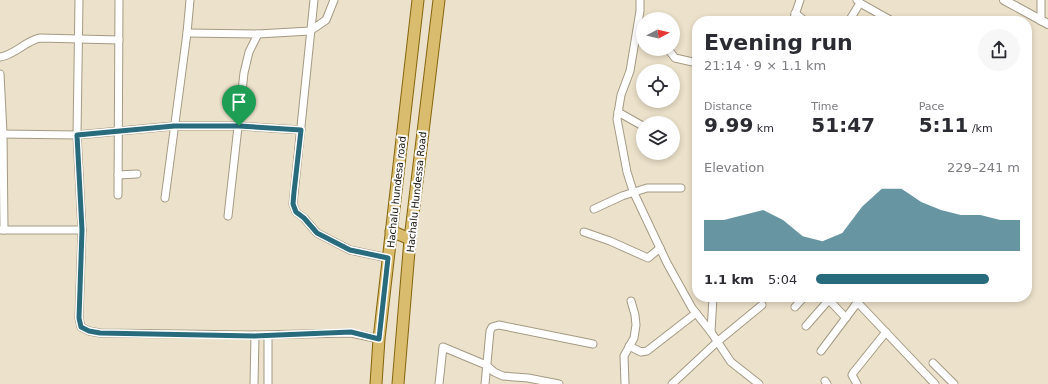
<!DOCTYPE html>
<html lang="en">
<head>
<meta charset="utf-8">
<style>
  :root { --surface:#fff; --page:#f7f7f7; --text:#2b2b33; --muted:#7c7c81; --accent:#286b7c }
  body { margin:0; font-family:"DejaVu Sans",sans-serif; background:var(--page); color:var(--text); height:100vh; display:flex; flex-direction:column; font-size:15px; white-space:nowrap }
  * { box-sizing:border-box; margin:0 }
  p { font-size:13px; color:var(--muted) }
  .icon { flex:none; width:22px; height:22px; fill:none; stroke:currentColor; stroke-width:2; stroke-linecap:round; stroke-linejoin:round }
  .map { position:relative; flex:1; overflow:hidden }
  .drawer { position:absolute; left:692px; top:16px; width:340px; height:286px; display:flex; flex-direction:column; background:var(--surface); border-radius:16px; box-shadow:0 2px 6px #0003 }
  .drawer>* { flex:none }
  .needle { width:26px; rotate:83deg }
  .buttons { position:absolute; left:636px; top:12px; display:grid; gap:8px }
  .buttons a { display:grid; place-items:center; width:44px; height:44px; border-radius:50%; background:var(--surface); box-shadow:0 2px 6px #0003; font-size:20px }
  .pin { position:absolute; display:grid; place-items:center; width:34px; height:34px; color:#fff; margin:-41px -17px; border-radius:50% 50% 50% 0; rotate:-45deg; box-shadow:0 0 4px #0007 }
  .pin .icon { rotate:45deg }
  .round { display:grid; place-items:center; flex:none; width:42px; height:42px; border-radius:21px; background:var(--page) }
  .overview { display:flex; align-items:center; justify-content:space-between; height:68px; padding:0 12px }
  h1 { font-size:22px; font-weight:600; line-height:30px }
  .figures { display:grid; grid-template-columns:repeat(3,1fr); gap:6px; height:68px; padding:4px 12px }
  .figures div { display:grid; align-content:center }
  .figures b { font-size:20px; font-weight:600 }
  .figures small { font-size:11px; font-weight:400 }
  .figures p { font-size:11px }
  .chart { height:112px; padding:8px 12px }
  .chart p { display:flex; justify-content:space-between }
  .chart svg { width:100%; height:72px; margin-top:4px; fill:var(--accent); opacity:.7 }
  ul { padding:0 12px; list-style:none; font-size:13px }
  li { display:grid; grid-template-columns:64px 48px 1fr; align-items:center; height:30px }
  li i { height:10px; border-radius:5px; background:var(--accent) }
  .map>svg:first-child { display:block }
</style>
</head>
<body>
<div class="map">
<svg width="1048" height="384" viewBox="0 0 1048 384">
  <rect width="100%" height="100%" fill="#ece1ca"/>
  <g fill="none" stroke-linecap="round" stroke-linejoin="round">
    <!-- minor casing -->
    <g stroke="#a49a84" stroke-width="9">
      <g id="minor">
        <path d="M79,0L77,135L82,230L79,318L81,327L89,331L100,333L255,335L351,333L379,339"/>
        <path d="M314,0L293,204L296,212L304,218L317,233L350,250L388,258"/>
        <path d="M640,0V11L630,71L621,95L617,119L627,172L633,191L667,263L692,308L711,332L731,362L759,384"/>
        <path d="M1041,0V21"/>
        <path d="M860,3L892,21"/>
        <path d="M795,13L805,21"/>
        <path d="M793,21L800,0"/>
        <path d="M849,21L860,3L857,0"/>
        <path d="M187,33L258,34L310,31L326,20L334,0"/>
        <path d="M668,49L675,58L697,63"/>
        <path d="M0,57C15,55 25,41 40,38L119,40"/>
        <path d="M0,74L3,133L4,230"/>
        <path d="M618,112L641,125"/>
        <path d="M0,134L77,135L173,126H239L301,130"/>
        <path d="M118,175L137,174"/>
        <path d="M118,195L119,0"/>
        <path d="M165,198L187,33L190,0"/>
        <path d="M594,209L622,196L647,188H681"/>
        <path d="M228,216L244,73L249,52L258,34"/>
        <path d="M0,230H82"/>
        <path d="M584,232L610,241L648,258L660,248"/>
        <path d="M795,307L804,297"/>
        <path d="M806,326L827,302L830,301L846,318"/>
        <path d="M711,332L713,297"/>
        <path d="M629,346L641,352L647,351L696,313"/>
        <path d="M821,351L854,307L856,304L860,305L935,384"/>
        <path d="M933,363L954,384"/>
        <path d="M825,381L827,384"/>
        <path d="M254,384L255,335"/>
        <path d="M268,384V335"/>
        <path d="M439,384L443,347L486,365L494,372L503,376L528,378L559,384"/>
        <path d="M485,384L490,331L492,327L499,325L593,344"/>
        <path d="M625,384L624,356L634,338L636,325L635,315L631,301"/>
        <path d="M672,384L717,342L762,305"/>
        <path d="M857,384L852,375L853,373L886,332"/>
      </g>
    </g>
    <!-- tertiary casing -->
    <g stroke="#a49a84" stroke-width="10">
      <path id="tertiary" d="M1004,0L1048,24"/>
    </g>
    <!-- primary casing -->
    <g stroke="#84640b" stroke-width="13">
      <g id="primary">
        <path d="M391,231L410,239"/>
        <path d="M376,384L379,339L418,0"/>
        <path d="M398,384L410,239L439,0"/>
      </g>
    </g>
    <!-- minor -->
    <use href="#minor" stroke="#fff" stroke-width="7"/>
    <!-- tertiary -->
    <use href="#tertiary" stroke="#fff" stroke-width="8"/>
    <!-- primary -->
    <use href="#primary" stroke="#d9bc6d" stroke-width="11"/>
  </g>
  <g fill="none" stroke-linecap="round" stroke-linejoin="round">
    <!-- route casing -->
    <g stroke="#fff" stroke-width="8">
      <path id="route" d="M174,126H239L301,130L294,192L293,204L296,212L304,218L317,233L350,250L388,258L379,339L351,332L254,336L100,333L89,331L81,327L79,318L82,230L77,135Z"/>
    </g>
    <!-- route -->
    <use href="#route" stroke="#286b7c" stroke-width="5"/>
  </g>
  <g text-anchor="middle" stroke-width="4" stroke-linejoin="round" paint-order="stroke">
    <!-- street labels -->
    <g font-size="10" fill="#16120a" stroke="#fff">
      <text transform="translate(396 192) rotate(-84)" y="4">Hachalu hundesa road</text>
      <text transform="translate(416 192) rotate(-84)" y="4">Hachalu Hundessa Road</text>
    </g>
  </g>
</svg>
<div class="buttons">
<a><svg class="needle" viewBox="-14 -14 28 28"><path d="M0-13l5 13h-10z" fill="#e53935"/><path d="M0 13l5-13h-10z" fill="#7c7c81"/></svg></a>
<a><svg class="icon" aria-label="locate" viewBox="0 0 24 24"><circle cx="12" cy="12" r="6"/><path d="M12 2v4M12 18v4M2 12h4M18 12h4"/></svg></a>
<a><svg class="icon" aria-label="layers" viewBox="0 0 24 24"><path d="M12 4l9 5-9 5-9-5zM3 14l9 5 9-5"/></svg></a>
</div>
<div class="pin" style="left:239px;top:126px;background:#1e9e55"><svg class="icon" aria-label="arrive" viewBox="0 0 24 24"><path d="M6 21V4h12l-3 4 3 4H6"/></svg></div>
<section class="drawer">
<div class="overview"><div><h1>Evening run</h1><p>21:14 · 9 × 1.1 km</p></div><a class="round"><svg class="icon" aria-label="share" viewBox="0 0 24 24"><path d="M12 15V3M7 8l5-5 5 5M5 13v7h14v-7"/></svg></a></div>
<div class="figures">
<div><p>Distance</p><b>9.99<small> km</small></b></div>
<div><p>Time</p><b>51:47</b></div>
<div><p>Pace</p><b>5:11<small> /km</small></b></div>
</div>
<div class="chart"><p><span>Elevation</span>229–241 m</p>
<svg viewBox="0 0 160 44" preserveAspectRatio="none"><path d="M0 44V25L10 25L20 22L30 19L40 25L50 35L60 38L70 33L80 17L90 6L100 6L110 14L120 19L130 22L140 22L150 25L160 25V44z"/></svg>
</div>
<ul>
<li><b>1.1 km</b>5:04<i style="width:85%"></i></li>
</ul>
</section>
</div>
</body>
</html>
